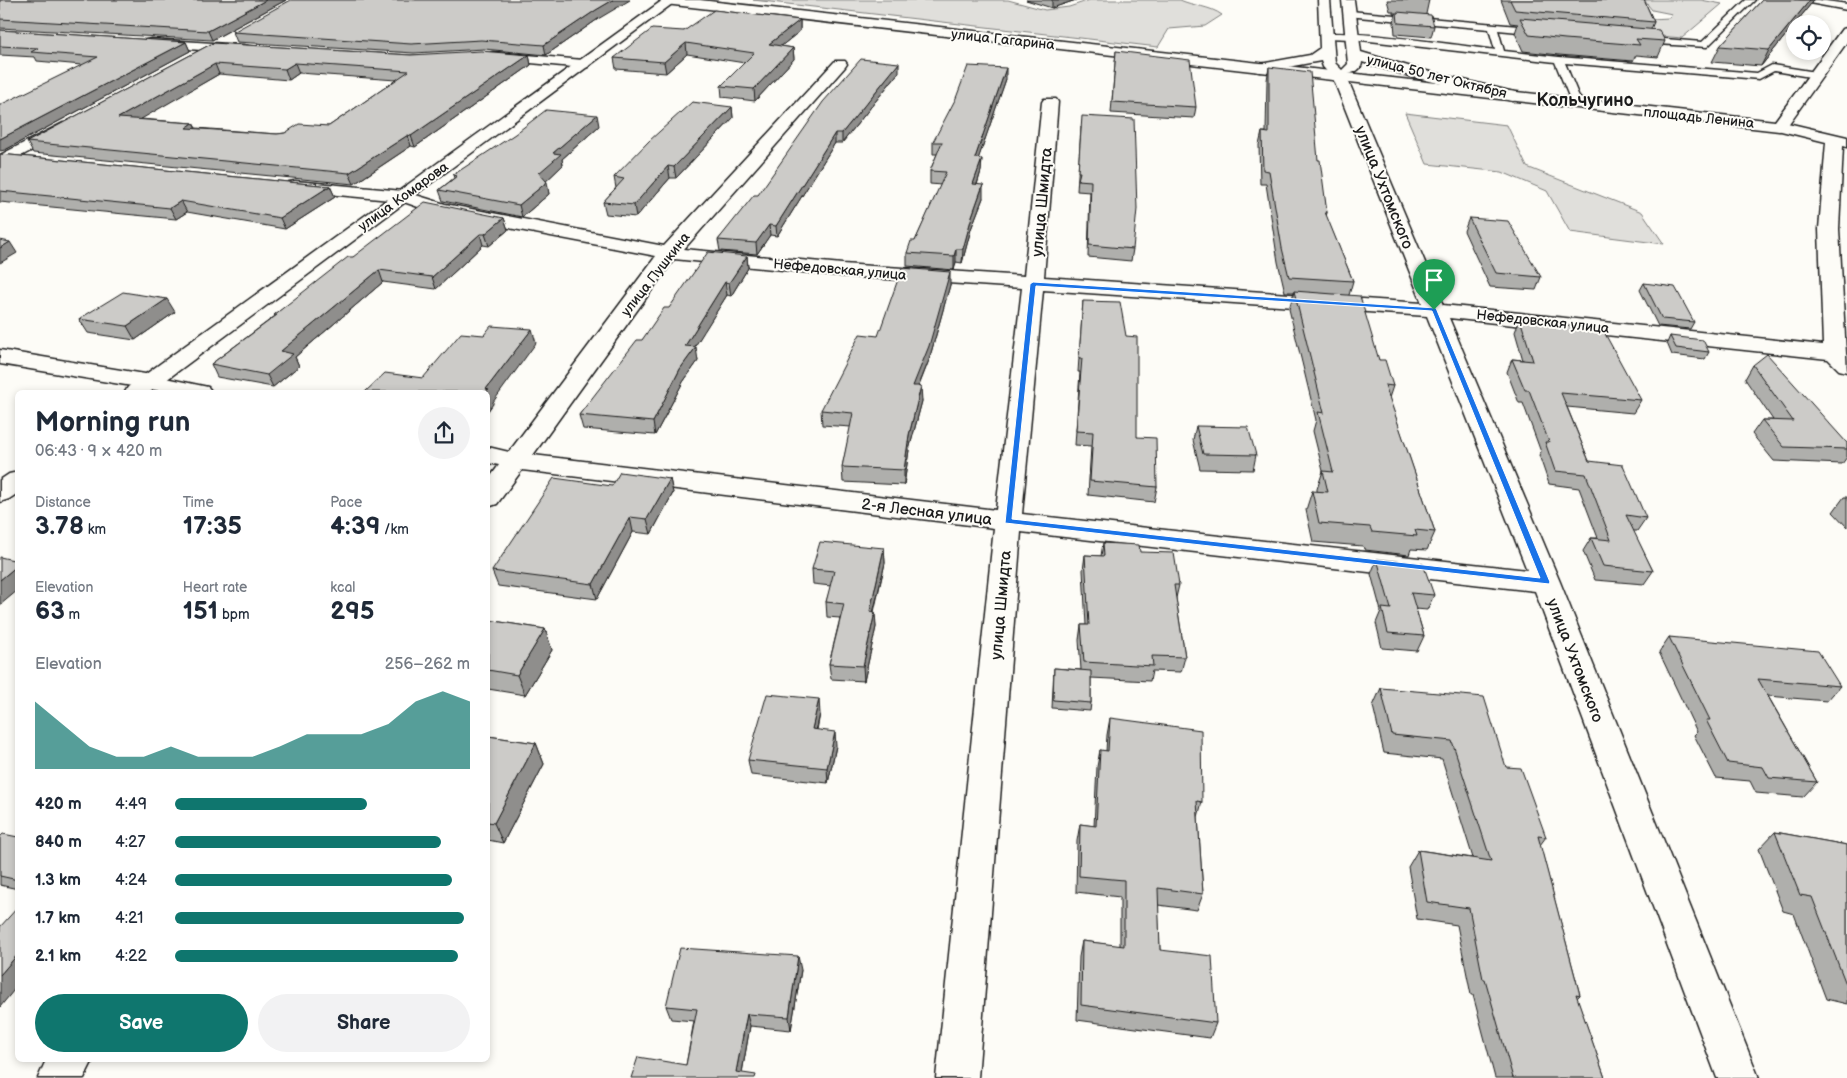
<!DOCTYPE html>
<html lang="en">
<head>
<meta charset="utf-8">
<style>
  :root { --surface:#fff; --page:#f2f2f3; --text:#1f2937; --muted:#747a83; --accent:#0f766e }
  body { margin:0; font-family:"Balsamiq Sans",sans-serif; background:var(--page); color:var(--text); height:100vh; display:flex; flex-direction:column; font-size:19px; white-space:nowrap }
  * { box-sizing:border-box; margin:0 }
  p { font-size:16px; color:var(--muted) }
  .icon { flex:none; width:28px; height:28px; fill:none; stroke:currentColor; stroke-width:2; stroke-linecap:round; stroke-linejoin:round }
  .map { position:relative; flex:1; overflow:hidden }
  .side { position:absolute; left:15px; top:390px; width:475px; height:672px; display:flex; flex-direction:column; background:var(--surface); border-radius:8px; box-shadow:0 2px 8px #0003 }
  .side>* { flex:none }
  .tools { position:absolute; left:1786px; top:15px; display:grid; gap:10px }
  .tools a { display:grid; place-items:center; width:45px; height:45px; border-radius:50%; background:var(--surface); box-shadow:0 2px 8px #0003; font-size:25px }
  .pin { position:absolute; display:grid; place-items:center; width:42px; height:42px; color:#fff; margin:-51px -21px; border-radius:50% 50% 50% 0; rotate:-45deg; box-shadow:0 0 5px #0007 }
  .pin .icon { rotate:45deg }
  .round { display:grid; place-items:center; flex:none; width:52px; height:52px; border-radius:26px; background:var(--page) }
  .headline { display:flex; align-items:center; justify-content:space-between; height:85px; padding:0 20px }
  h1 { font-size:28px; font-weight:700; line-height:38px }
  .stats { display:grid; grid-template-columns:repeat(3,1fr); gap:8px; height:85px; padding:5px 20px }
  .stats div { display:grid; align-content:center }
  .stats b { font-size:25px; font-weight:700 }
  .stats small { font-size:14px; font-weight:400 }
  .stats p { font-size:14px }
  .chart { height:140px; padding:10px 20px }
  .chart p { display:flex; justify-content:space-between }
  .chart svg { width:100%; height:90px; margin-top:5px; fill:var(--accent); opacity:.7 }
  .cta { display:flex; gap:10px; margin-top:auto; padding:10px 20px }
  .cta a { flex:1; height:58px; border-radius:30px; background:var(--accent); color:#fff; font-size:20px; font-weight:700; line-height:58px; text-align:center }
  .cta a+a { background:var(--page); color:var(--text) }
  ul { padding:0 20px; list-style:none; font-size:16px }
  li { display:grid; grid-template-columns:80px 60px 1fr; align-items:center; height:38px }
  li i { height:12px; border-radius:6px; background:var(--accent) }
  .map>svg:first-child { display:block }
</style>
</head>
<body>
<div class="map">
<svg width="1847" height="1078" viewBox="0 0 1847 1078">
  <rect width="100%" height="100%" fill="#fdfcf7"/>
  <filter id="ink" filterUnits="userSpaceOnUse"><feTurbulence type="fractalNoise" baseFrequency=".02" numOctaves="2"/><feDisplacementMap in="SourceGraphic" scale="10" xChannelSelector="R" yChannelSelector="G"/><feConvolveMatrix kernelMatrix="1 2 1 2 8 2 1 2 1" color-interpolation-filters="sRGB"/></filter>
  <g filter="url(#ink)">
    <!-- green -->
    <g fill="#e0dfdb" stroke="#7e7e7c">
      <path d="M753,0H1008L1045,10L1069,7L1090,0H1180C1193,6 1210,6 1222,15L1205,26L1169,29L1158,47Z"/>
      <path d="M1644,0H1701L1722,4L1682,38L1618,32L1651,19L1669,18L1672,14L1652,10Z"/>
      <path d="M1405,113L1507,125L1527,167L1642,212L1664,244L1570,232L1547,191L1502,172L1427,164Z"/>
    </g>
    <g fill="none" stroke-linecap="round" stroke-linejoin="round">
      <!-- service casing -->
      <g stroke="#1c1c1c" stroke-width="3">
        <g id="service">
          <path d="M1746,0H1755L1707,47L1640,43L1636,40L1640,37L1702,42Z"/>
          <path d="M1800,0H1819L1847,4V10L1804,2Z"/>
          <path d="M1350,11L1540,28L1544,31L1540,34L1498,30L1504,51L1559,57L1757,73L1772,65L1816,72L1821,75L1816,78L1774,71L1759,79L1565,63L1582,104L1577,107L1572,104L1555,62L1352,39L1326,38L1322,35C1332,27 1471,47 1495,50L1489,29L1347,16L1346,14Z"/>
        </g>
      </g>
      <!-- minor casing -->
      <g stroke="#1c1c1c" stroke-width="3">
        <g id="minor">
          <path d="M1318,0H1330L1335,63L1342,70L1348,64L1342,0H1354L1361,52L1418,69L1518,93L1521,96L1518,99L1513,101L1409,76L1362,62C1362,70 1352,75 1345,73L1443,305L1823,345L1819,229L1826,142L1773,129L1771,126L1773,123L1779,121L1847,137V147L1843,146L1839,229L1847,372L1839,370L1828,359L1449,318L1560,582L1759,1078H1717L1535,591L1021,532L978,1078H936L994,528L522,470L497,504L488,507V480L499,465L488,463V447L509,452L656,256L441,215L401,201L295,191L289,190L286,186L289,182L295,181L403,191L445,204L664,246L835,61H845L847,64L845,67L684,249L842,264L1024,276L1042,102L1044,99H1056L1058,102L1044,277L1422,303L1333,78L1323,67L1321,61L1260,72L1255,71L1253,68L1255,65L1260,64L1310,55L1320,48ZM674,259L842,276L1022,288L996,510L533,455ZM1043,290L1427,316L1527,570L1022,514Z"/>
          <path d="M151,39L243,45L248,46L250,49L248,52L243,53L146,46L144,43L146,40Z"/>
          <path d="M493,52L583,60L588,61L590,64L588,67L583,68L488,59L486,56L488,53Z"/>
          <path d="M63,123L69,125L71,128L69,131L0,167V155Z"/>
          <path d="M0,350L151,375L208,387L212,392H168L0,364Z"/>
          <path d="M46,1060H93L84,1078H38Z"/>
        </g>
      </g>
      <!-- tertiary casing -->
      <g stroke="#1c1c1c" stroke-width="3">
        <g id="tertiary">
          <path d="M663,0L676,1L150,392H125L128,387Z"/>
          <path d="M18,472V493L9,499L0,502V480L9,474Z"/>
        </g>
      </g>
      <!-- secondary casing -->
      <g stroke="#1c1c1c" stroke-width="3">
        <path id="secondary" d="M659,0H700L1775,121L1842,29L1847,28V42L1785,129L1779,131L665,4Z"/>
      </g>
      <!-- service -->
      <use href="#service" fill="#fdfcf7" fill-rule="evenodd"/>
      <!-- minor -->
      <use href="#minor" fill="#fdfcf7" fill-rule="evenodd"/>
      <!-- tertiary -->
      <use href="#tertiary" fill="#fdfcf7" fill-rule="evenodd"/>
      <!-- secondary -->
      <use href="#secondary" fill="#fdfcf7" fill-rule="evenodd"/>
    </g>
    <!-- wall -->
    <g fill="#afafac" stroke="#1c1c1c" fill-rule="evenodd">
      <path d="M0,0H286L212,40L0,28Z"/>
      <path d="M1026,0H1076L1052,8Z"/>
      <path d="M1387,0H1429L1426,14L1434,26L1431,37L1395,34L1394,22L1396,13H1393V11H1390Z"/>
      <path d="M1501,0H1644L1654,22L1651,29L1665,41L1658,57L1636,55L1633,61L1559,55L1523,51L1515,33L1518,24L1510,23Z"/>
      <path d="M1762,0H1813L1810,5L1761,66L1712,62L1720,46Z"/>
      <path d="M598,19L546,55L484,49L414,53L237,42L233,32Z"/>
      <path d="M800,20V31L781,46L793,48L794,59L755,101L722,97L721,86L745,63L687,54L666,73L616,69L614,58L684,31Z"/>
      <path d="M0,30L186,42L190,51L5,150L82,65L37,61L35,57L0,55Z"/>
      <path d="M213,43L411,55H529L531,65L415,147L411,146L354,184L33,153L27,142ZM299,73L396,80L329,126L285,133L277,134L196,128L193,123L140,119L219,74L289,80Z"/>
      <path d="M1116,51L1196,107L1194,118L1111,113Z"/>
      <path d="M1269,67L1318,160L1327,213L1326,216L1353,281L1349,295L1379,360L1393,386L1389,398L1435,532L1427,550L1411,549L1409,555L1365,550L1363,546L1313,542L1306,510L1312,491L1317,492V489L1323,471L1313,431L1316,420L1289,309L1294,292H1285L1278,262L1266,184H1260L1259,145L1262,132H1266L1267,80Z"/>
      <path d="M899,72L842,143H835L777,236L770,235L757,254L720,251L718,240L758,195Z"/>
      <path d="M1006,79L978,159H982L981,171L977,185L983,198L971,229L962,263L956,262L954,270L907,266V253L915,241L941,185L930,184V171L937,154H933V142Z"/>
      <path d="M732,107L733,118L676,178H670L636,217L606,214L603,202L616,188L614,177Z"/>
      <path d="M599,126L562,159L563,165L546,181L549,194L522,217L443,201L439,190L454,178L453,175Z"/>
      <path d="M1081,127L1133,249L1131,261L1088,257L1090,192L1077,191Z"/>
      <path d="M0,154L330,186L335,197L285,229L187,212L176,219L0,202Z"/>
      <path d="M504,218L508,230L489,246L483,245L436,289L383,282L295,357L299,366L273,387L217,377L211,364L275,316L274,315L353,257Z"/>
      <path d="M1469,218L1541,277L1536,290L1490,287L1464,231Z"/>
      <path d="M747,256L748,268L731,296L727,295L694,347L698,361L683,382L655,435L583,429L579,415L669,308Z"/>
      <path d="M1644,283L1694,322L1690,329L1658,326L1640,290Z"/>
      <path d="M950,285L929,360L919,386L922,401L909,450L904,485L843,482L842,467L851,427L822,425L821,410L878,336Z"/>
      <path d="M1083,301L1137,437L1157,487L1154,502L1088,495L1091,446L1075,445L1080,372H1078Z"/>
      <path d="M175,312L135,340L88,333L79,319Z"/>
      <path d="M1520,319L1641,400L1633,413L1567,407L1589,461L1646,518L1637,531H1633L1653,571L1644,584L1595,580L1583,551L1591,538H1598L1579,488L1549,484L1539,455L1541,452L1523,403H1519L1507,372L1512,359L1523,360L1515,332Z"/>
      <path d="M1670,336L1709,352L1705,359L1672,355L1667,343Z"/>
      <path d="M1753,365L1847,443V457L1842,464L1774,461L1752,434L1762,420H1773L1745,379Z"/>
      <path d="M1196,426L1256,455L1253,470L1200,469L1193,440Z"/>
      <path d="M670,479L673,493L651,534L633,532L597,599L498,586L492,571L612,486Z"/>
      <path d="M1844,497H1847V527L1833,512Z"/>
      <path d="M1103,543L1140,552L1179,585L1176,598L1185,657L1181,672L1152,671L1150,681L1091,678V703L1090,711L1052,708L1054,668L1081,670L1079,640L1081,625H1086L1083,570L1085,555L1101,556Z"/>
      <path d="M884,548L885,563L874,612L876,627L864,681L831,679L829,664L840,618L827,617L826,602L831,586L813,584L812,569Z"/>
      <path d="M1377,559L1434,595L1427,610L1416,609L1424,636L1417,651L1382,648L1376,623L1381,611L1371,574Z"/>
      <path d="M488,620L545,629L552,650L525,695L488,689Z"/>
      <path d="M1669,637L1840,686L1827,701L1768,696L1817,782L1803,797L1756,793L1750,781L1716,778L1694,735L1697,732L1659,652Z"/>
      <path d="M1381,688L1506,767L1546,837L1540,845L1580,995L1577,998L1605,1078H1495L1473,995H1471L1457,925L1417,919L1408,867L1418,850L1473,858L1442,759L1384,753L1373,706Z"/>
      <path d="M820,714L817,730L836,746L828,783L751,775L748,760Z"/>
      <path d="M1110,718L1202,802L1198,817L1203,894L1197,910L1158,905L1160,950L1216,1023L1210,1038L1077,1020L1079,957L1082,941L1120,946V897L1076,892L1077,841L1080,824L1094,826L1097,767L1100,750L1106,751L1107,735Z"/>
      <path d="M488,736L536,743L544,764L503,843L488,840Z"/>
      <path d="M1775,832L1847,845V1004L1826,999L1794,914L1783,911L1759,849Z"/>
      <path d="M0,837H18V889L0,885Z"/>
      <path d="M801,970L791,1030L750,1026L742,1073L686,1065L694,1021L671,1019L666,1006Z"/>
    </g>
    <!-- shaded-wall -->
    <g fill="#8f8e8c" stroke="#1c1c1c">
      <path d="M266,0H286L212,40L208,31Z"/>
      <path d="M613,0H630L598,19L546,55L544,45L596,10Z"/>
      <path d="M1052,0H1076L1052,8Z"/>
      <path d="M1810,0H1813L1810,5L1761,66L1769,50Z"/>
      <path d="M800,20V31L770,55L769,44Z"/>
      <path d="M186,42L190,51L5,150L0,151V139Z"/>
      <path d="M686,43L687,54L666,73L664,62Z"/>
      <path d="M793,48L794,59L755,101L754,89Z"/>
      <path d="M529,55L531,65L415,147L411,136Z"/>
      <path d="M295,63L299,73L289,80L285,69Z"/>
      <path d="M899,63V72L842,143V133Z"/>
      <path d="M215,64L219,74L124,129L118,118Z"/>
      <path d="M1006,68V79L974,171L975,158Z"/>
      <path d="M732,107L733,118L676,178L674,167Z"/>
      <path d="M597,115L599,126L562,159L563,165L542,185L539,173L553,153Z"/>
      <path d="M193,123L198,134L186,128Z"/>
      <path d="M835,133V143L777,236L776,226Z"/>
      <path d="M408,135L411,146L354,184L349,173Z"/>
      <path d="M982,159L981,171L973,197V184Z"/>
      <path d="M668,166L670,178L636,217L634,205Z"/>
      <path d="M547,182L549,194L522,217L519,205Z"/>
      <path d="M983,185V198L971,229L962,263L963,249L972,216Z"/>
      <path d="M330,186L335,197L285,229L280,218Z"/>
      <path d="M181,201L187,212L176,219L170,208Z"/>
      <path d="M504,218L508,230L489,246L485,234Z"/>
      <path d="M769,225L770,235L757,254L756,243Z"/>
      <path d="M480,234L483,245L436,289L432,277Z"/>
      <path d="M10,242L17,253L0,263V248Z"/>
      <path d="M956,249V262L954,270V256Z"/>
      <path d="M747,256L748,268L731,296L729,283Z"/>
      <path d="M379,270L383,282L295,357L299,366L273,387L267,375L281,351Z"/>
      <path d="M950,272V285L929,360L913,400V386Z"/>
      <path d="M725,282L727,295L687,359L685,346Z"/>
      <path d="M167,299L175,312L135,340L127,326Z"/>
      <path d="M532,329L536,343L493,402V404L488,411V392H486V389Z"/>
      <path d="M696,347L698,361L683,382L655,435L653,422L680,369Z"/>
      <path d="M921,386L922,401L909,450L904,485V470L909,435Z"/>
      <path d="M670,479L673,493L651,534L647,519Z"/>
      <path d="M630,517L633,532L597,599L593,584Z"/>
      <path d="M884,548L885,563L870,626V611Z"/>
      <path d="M18,565V590L0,605V580Z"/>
      <path d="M875,612L876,627L864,681L863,666Z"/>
      <path d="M545,629L552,650L525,695L517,675Z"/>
      <path d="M819,699L820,714L813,744L812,729Z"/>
      <path d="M835,732L836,746L828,783L827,768Z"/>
      <path d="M536,743L544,764L503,843L494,823Z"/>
      <path d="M18,954V985L0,1007V975Z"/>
      <path d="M798,956L801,970L791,1030L789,1017Z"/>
      <path d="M747,1014L750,1026L741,1078L736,1072Z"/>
    </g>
    <!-- building -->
    <g fill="#cccbc8" stroke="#1c1c1c" fill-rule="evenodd">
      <path d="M0,0H266L208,31L0,19Z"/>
      <path d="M291,0H613L596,10L544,45L481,40L411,44L233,32Z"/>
      <path d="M1510,0H1644L1654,22L1515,10Z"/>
      <path d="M1762,0H1810L1769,50L1720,46Z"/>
      <path d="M714,10L800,20L769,44L793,48L754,89L721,86L754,53L686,43L664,62L614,58L652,29L684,31Z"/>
      <path d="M1397,12L1431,15L1434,26L1398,23Z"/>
      <path d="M1520,18L1659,30L1665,41L1636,39L1640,45L1565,39L1529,35Z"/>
      <path d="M0,30L186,42L0,139V105L98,57L31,52L38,48L0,46Z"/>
      <path d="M213,43L411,55L481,51L529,55L411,136L408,135L349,173L27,142ZM295,63L409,71L329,126L299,124L285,133L277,134L186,128L193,123L118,118L215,64L285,69Z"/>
      <path d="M1116,51L1190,60L1196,107L1112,102Z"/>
      <path d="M861,59L899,63L842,133H835L776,226L769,225L756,243L718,240L754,195H758L823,102Z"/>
      <path d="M968,66L1006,68L975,158L982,159L973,184L983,185L972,216L963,249H956L954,256L907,253L911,241H915L946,172L930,171L942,142H933L956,98Z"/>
      <path d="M1269,67L1310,72L1318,160H1320L1327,213L1325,212L1353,281L1289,277L1282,248L1269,171L1263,170L1262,132L1269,133Z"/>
      <path d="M692,102L732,107L674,167L668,166L634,205L603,202L624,179L614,177L649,141Z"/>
      <path d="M546,110L597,115L553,153L561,154L539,173L547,182L519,205L439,190L457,176L453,175L515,134Z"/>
      <path d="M1082,116L1134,119L1137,209L1133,249L1089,245L1091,181L1078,180L1080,172H1078Z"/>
      <path d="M0,154L330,186L280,218L181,201L170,208L0,191Z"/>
      <path d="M425,202L504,218L485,234H480L432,277L379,270L281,351L293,354L267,375L211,364L277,315H274L348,257H353Z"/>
      <path d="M1469,218L1508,221L1541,277L1496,273Z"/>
      <path d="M0,240L10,242L0,248Z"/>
      <path d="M708,252L747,256L729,283L725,282L685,346L696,347L680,369L653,422L579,415L637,340H642L664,308H669Z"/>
      <path d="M902,268L950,272L929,346L913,386H921L909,435L904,470L842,467L853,413L821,410L860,334L878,336Z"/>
      <path d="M1644,283L1675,287L1694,322L1662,319Z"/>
      <path d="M1294,291L1360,296L1379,360H1385L1393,386L1385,385L1435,532L1415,530L1417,536L1372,532L1370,527L1319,523L1312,491L1328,492L1323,471L1333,472L1318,412L1324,413Z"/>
      <path d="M123,292L167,299L127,326L79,319Z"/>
      <path d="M1083,301L1120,302L1126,336L1137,337V437L1156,438L1157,487L1090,481L1093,432L1076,431L1082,358H1079Z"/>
      <path d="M1520,319L1603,330L1641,400L1561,393L1589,461L1623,465L1646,518L1626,515L1653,571L1603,566L1591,538L1611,540L1586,474L1555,471L1545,442H1549L1529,390H1525L1512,359L1533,361Z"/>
      <path d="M491,326L532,329L486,389L489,390L486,392H365L385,373L423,378L461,333L484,335Z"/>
      <path d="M1670,336L1703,340L1709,352L1676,348Z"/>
      <path d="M1767,354L1847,443V449L1784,447L1762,420L1793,421L1753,365Z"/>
      <path d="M1196,426L1248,427L1256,455L1203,454Z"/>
      <path d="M620,472L670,479L647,519L630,517L593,584L492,571L554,478L612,486Z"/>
      <path d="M820,542L884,548L870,611L875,612L863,666L829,664L844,604L826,602L834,571L812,569Z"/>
      <path d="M1103,543L1139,545L1140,552L1174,553L1179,585H1174L1185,657L1152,656L1153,666L1084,662L1081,625H1089L1085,555L1104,556Z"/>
      <path d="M0,557L18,561V565L0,580Z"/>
      <path d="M1377,559L1423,564L1434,595L1411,593L1424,636L1388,633L1382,608L1391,609Z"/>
      <path d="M488,620L545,629L517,675L488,670Z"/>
      <path d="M1669,637L1818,651L1840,686L1758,679L1817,782L1769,778L1763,767L1728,763L1706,720H1710Z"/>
      <path d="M1054,668L1091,671V703L1053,700Z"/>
      <path d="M1381,688L1484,697L1506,767L1521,768L1546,837L1538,836L1580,995L1576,994L1605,1078H1513L1485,979H1483L1469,908L1427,902L1418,850L1491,861L1452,741L1392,735Z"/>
      <path d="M767,694L819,699L812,729L835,732L827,768L748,760Z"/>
      <path d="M1110,718L1201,730L1202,802L1197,801L1203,894L1158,888L1160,950L1212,956L1216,1023L1081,1005L1082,941L1124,946V880L1079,876L1080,824L1096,826L1100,750L1108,751Z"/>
      <path d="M488,736L536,743L494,823L488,822Z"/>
      <path d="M1775,832L1847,845V984H1846L1812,897L1800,895Z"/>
      <path d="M3,834L18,837V880L0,876V837Z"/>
      <path d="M18,907V954L0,975V927Z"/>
      <path d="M680,948L798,956L789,1017L747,1014L736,1072L756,1075L755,1078H631L638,1057L686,1065L697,1009L666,1006Z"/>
    </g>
  </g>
  <!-- route -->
  <path fill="#1a73e8" stroke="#fff" fill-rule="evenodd" d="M1033,282L1436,308L1550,582L1549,584L1005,523L1030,284ZM1036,286L1432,311L1540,578L1012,519Z"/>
  <g text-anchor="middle" stroke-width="4" stroke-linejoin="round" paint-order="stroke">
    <!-- far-street labels -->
    <g font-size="14" fill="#1c1c1c" stroke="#fdfcf7">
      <text transform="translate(1003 39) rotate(6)" y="5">улица Гагарина</text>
      <text transform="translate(1437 76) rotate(14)" y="5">улица 50 лет Октября</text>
      <text transform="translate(1699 117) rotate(6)" y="5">площадь Ленина</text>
      <text transform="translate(403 196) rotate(-36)" y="5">улица Комарова</text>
      <text transform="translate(840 269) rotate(5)" y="5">Нефедовская улица</text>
      <text transform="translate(655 274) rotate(-52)" y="5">улица Пушкина</text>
      <text transform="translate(1543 321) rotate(6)" y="5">Нефедовская улица</text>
    </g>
    <!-- street labels -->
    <g font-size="16" fill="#1c1c1c" stroke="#fdfcf7">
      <text transform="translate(1385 187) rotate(68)" y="6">улица Ухтомского</text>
      <text transform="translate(1041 202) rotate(-85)" y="6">улица Шмидта</text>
      <text transform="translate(927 511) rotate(7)" y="6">2-я Лесная улица</text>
      <text transform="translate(1000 605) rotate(-85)" y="6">улица Шмидта</text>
      <text transform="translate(1576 660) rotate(69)" y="6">улица Ухтомского</text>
    </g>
    <!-- far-district labels -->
    <g font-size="18" font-weight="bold" fill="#1c1c1c" stroke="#fdfcf7">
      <text x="1585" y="106">Кольчугино</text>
    </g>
  </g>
</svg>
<div class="tools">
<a><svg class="icon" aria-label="locate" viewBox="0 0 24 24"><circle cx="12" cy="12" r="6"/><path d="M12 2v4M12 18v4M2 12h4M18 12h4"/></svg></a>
</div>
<div class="pin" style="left:1434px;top:310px;background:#1e9e55"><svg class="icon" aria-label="arrive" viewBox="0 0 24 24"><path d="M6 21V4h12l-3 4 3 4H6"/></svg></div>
<section class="side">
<div class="headline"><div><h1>Morning run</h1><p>06:43 · 9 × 420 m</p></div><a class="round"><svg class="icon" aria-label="share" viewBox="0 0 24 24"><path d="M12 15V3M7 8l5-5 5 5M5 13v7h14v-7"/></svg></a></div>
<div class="stats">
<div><p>Distance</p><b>3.78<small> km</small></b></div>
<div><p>Time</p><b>17:35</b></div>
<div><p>Pace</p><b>4:39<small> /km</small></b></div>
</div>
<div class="stats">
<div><p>Elevation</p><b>63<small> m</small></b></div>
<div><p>Heart rate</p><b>151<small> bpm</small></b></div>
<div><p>kcal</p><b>295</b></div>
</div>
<div class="chart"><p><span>Elevation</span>256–262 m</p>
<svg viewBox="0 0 160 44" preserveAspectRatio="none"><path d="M0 44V11L10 22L20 33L30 38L40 38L50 33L60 38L70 38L80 38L90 33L100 27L110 27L120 27L130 22L140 11L150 6L160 11V44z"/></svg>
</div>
<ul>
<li><b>420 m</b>4:49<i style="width:65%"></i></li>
<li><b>840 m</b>4:27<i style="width:90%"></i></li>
<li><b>1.3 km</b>4:24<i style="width:94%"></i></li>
<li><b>1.7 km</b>4:21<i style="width:98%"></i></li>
<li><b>2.1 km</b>4:22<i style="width:96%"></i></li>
</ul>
<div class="cta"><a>Save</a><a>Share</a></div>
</section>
</div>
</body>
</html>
